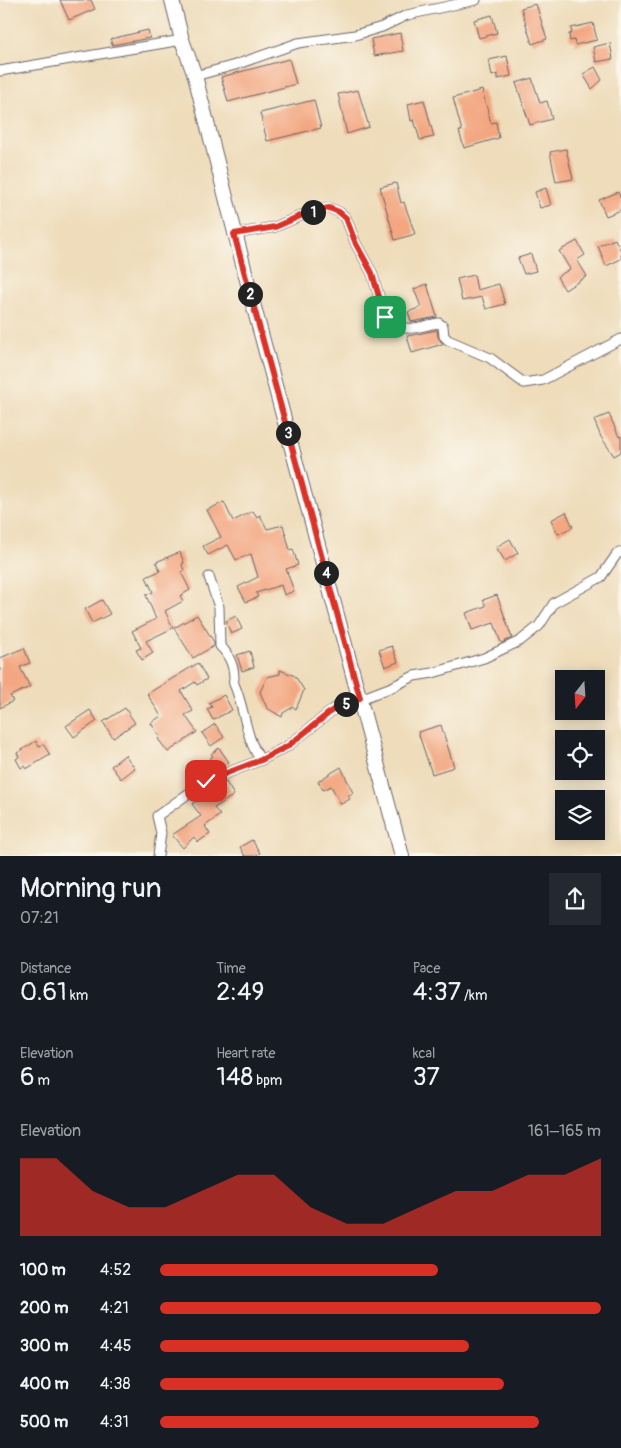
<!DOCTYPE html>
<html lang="en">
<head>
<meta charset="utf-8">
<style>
  :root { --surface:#171b24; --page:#242831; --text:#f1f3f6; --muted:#9ea1a6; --accent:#d93025 }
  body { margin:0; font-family:Pangolin,sans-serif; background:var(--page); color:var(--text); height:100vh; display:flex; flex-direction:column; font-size:19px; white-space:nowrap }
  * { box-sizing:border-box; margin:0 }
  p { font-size:16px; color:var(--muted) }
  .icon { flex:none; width:28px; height:28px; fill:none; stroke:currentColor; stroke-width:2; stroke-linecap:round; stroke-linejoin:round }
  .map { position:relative; height:856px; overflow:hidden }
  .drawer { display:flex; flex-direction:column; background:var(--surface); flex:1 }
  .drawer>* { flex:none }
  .needle { width:32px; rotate:197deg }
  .fabs { position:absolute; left:555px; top:670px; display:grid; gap:10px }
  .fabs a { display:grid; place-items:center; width:50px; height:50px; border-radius:0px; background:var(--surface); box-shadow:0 2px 12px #0003; font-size:25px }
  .pin { position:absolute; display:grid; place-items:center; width:42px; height:42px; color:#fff; margin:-21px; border-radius:10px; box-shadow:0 2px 8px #0006 }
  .km { position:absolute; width:25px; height:25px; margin:-12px; border-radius:50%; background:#222; color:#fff; font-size:14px; line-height:25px; text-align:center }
  .round { display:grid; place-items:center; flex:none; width:52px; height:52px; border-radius:0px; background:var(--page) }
  .overview { display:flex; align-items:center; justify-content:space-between; height:85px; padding:0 20px }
  h1 { font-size:28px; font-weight:600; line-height:38px }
  .figures { display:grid; grid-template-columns:repeat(3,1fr); gap:8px; height:85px; padding:5px 20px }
  .figures div { display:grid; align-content:center }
  .figures b { font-size:25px; font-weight:600 }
  .figures small { font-size:14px; font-weight:400 }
  .figures p { font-size:14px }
  .chart { height:140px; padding:10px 20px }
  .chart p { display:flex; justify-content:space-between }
  .chart svg { width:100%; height:90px; margin-top:5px; fill:var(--accent); opacity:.7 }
  ul { padding:0 20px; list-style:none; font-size:16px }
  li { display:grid; grid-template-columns:80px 60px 1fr; align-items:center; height:38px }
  li i { height:12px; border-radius:6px; background:var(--accent) }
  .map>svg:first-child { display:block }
</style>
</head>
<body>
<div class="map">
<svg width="621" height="856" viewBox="0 0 621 856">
  <rect width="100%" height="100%" fill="#fbf7ec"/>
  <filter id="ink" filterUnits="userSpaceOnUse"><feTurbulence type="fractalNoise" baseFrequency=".02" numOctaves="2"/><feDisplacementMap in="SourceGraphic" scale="10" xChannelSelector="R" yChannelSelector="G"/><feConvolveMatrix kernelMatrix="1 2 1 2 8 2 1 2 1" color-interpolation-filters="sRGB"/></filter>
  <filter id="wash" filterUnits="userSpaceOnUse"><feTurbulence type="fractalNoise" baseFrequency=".0096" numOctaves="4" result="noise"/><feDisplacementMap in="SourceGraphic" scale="20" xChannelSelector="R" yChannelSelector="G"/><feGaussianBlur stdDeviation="1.12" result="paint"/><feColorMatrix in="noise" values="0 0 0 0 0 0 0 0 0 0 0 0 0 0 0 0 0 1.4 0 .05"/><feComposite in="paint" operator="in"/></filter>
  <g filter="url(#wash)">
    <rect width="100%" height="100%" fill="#eedcba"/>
    <g id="blocks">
      <!-- building -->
      <g fill="#f3a680">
        <path d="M60,0H91L95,9L69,20Z"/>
        <path d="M536,4L547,39L532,44L521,8Z"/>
        <path d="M492,15L497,33L479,38L474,20Z"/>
        <path d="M593,23L597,40L575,45L574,40L570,41L569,34L572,33L571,28Z"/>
        <path d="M148,30L150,38L112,45L111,39Z"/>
        <path d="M400,33L403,51L374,56L371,39Z"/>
        <path d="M610,43L613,59L596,62L593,47Z"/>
        <path d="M507,56L511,76L498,79V74L492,76L489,60Z"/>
        <path d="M289,59L296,84L228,102L221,77Z"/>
        <path d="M595,67L602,80L592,89L583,74Z"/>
        <path d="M532,78L540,103L547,101L552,119L530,125L516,83Z"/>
        <path d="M358,90L369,127L347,134L338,94Z"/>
        <path d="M482,90L491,123L496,122L499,138L464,148L459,131H462L453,98Z"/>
        <path d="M314,100L321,128L267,141L260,113Z"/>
        <path d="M424,100L434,137L420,140L414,120L411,121L408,104Z"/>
        <path d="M566,149L573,179L556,182L550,152Z"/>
        <path d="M396,183L401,203L404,202L415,234L395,240L380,187Z"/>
        <path d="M546,188L551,205L540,208L535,192Z"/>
        <path d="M618,192L621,198V210L606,216L599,200Z"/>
        <path d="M615,239L621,251V259L606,266L598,246Z"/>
        <path d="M577,241L585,255L577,260L587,276L565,290L557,277L570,269L559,251Z"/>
        <path d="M531,254L536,271L524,274L518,258Z"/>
        <path d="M474,275L477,290L499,284L505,304L486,309L482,297L462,301L457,279Z"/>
        <path d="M427,284L437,317L411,322L408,312L421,307L414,289Z"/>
        <path d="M437,330L438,337L443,344L412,353L407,336Z"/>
        <path d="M609,414L619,437L621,436V452L614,456L601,437L594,420Z"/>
        <path d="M224,502L233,521L253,511L257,517L260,515L267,529L283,525L290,550L293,549L298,565L286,569L294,591L284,595L281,585L256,593L258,597L246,602L238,587L258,577L251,554L236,560L228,545L208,555L203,546L221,537L207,510Z"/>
        <path d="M566,512L573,527L558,534L551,520Z"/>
        <path d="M510,539L518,553L505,561L496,547Z"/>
        <path d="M180,552L184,563L182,564L184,571L181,572L190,590L180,596L183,601L165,611L173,628L146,641L153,653L142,660L136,650L141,648L132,631L156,619L146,595L153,592L146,577L160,571L156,562Z"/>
        <path d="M497,595L512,638L501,643L494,623L472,630L466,613L486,606L483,600Z"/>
        <path d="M102,600L110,614L92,623L85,609Z"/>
        <path d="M197,615L214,642V646L193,658L174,628Z"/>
        <path d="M236,616L242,629L231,634L226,621Z"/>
        <path d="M392,646L398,662L385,667L379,650Z"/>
        <path d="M24,648L30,663L20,667L30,687L10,696L13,701L0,708V658Z"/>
        <path d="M250,651L254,667L242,671L237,655Z"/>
        <path d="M198,663L207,679L197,685L195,682L181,691L193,711L185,715L197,732L168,752L158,739L160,737L151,723L161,716L147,694Z"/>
        <path d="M280,670L295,676L304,690L296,709L293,707L283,713L282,717L267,708L260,692L267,677L280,674Z"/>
        <path d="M224,695L232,710L213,720L207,709L212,707L209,703Z"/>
        <path d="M125,708L135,723L113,738L103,722Z"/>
        <path d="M90,710L97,721L74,737L66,726Z"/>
        <path d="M215,724L224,737L211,746L202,733Z"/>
        <path d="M441,725L454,767L432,774L418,732Z"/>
        <path d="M36,741L39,747L43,744L50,755L26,769L24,766L21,768L16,759L19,757L17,753Z"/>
        <path d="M219,748L229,762L217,770L209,759L213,756L211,754Z"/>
        <path d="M125,755L135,768L121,779L111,766Z"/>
        <path d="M341,767L353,793L348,796L350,799L341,804L331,786L323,790L318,781Z"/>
        <path d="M226,782L234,795L214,808L220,815L205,826L210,834L198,842L194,837L183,848L172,835L201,816L192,804Z"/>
        <path d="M252,840L260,853L255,856H245L240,847Z"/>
      </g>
    </g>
  </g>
  <g filter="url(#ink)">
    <use href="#blocks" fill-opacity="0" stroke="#696367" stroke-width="1"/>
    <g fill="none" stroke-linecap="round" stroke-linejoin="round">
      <!-- street casing -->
      <g stroke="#696367" stroke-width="11">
        <g id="street">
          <path d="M0,71L182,40"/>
          <path d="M195,76L235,65L298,43L355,35L382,27L407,15L476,0"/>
          <path d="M234,234L275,227L307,213L329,208L339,212L346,218L356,244L372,273L385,317C407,336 415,326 439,323L443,326L444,336L448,340L490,358L524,383L543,380L621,339"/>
          <path d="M209,577L219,607L220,646C228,653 234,666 234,677C234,681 233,680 234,684C245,708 245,739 261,760"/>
          <path d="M158,856L161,833L157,816L206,781L261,760L288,746L334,709L392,687L414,676L433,673L484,658L520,641L539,626L554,603L601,577L617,554L621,552"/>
        </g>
      </g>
      <!-- primary casing -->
      <g stroke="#696367" stroke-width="16">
        <path id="primary" d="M172,0L182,40L195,76L256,315L402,856"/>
      </g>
      <!-- street -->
      <use href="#street" stroke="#fff" stroke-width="9"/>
      <!-- primary -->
      <use href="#primary" stroke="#fff" stroke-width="14"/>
    </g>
  </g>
  <g fill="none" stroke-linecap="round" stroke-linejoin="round" filter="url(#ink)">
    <!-- route casing -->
    <g stroke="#fff" stroke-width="10">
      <path id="route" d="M206,781L261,760L288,746L334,709L360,698L234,234L275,227L307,213L329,208L339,212L346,218L356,244L372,273L385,317"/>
    </g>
    <!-- route -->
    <use href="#route" stroke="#d93025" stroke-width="6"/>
  </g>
</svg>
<div class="fabs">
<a><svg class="needle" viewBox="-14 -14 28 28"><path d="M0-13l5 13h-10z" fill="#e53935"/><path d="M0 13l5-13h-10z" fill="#9ea1a6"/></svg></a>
<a><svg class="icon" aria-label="locate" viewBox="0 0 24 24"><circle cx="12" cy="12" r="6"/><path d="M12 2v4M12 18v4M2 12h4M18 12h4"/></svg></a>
<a><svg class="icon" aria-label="layers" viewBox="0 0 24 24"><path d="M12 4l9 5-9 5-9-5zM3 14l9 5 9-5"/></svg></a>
</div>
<div class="pin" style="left:385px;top:317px;background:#1e9e55"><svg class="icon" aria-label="arrive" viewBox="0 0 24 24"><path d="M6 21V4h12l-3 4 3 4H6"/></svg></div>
<div class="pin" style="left:206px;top:781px;background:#d93025"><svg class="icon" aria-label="check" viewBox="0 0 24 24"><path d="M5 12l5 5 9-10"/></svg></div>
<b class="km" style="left:313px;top:212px">1</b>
<b class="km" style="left:250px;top:294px">2</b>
<b class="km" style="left:288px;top:433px">3</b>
<b class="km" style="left:326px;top:573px">4</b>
<b class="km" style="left:346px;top:704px">5</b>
</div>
<section class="drawer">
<div class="overview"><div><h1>Morning run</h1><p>07:21</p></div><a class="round"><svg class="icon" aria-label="share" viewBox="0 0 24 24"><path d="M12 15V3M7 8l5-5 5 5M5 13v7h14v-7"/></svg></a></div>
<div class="figures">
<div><p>Distance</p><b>0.61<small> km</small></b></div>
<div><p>Time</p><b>2:49</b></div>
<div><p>Pace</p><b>4:37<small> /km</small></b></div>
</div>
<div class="figures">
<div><p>Elevation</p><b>6<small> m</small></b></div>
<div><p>Heart rate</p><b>148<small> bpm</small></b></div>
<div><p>kcal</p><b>37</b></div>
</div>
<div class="chart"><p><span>Elevation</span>161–165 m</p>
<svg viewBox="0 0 160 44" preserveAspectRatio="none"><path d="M0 44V6L10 6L20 22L30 30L40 30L50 22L60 14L70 14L80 30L90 38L100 38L110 30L120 22L130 22L140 14L150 14L160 6V44z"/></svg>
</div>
<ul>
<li><b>100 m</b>4:52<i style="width:63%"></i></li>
<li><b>200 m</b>4:21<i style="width:100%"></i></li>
<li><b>300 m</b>4:45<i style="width:70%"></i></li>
<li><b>400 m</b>4:38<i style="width:78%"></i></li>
<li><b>500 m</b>4:31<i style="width:86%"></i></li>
</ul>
</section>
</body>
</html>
